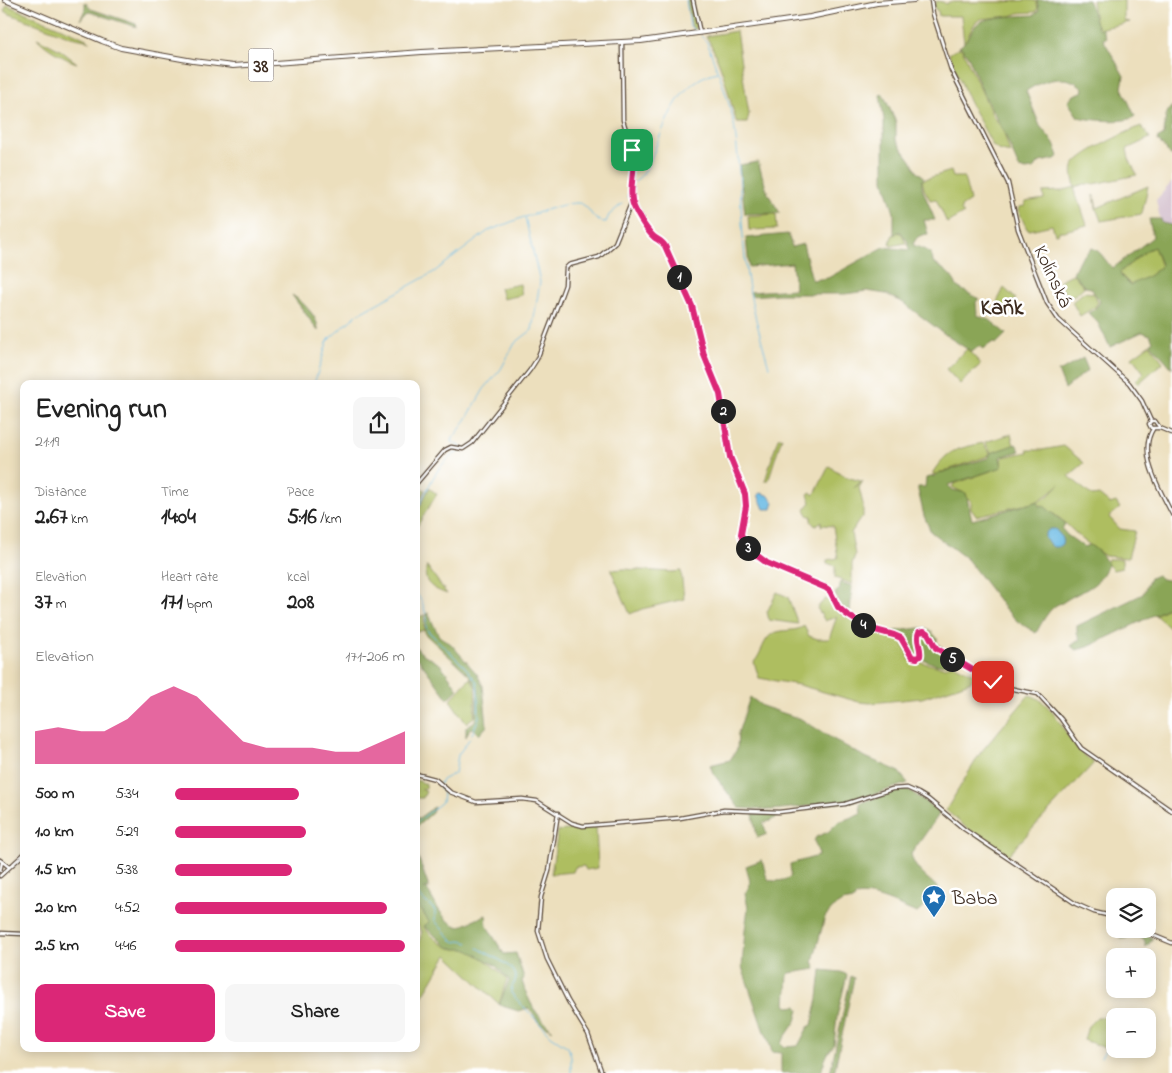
<!DOCTYPE html>
<html lang="en">
<head>
<meta charset="utf-8">
<style>
  :root { --surface:#fff; --page:#f6f6f6; --text:#222; --muted:#767676; --accent:#db2777 }
  body { margin:0; font-family:"Indie Flower",sans-serif; background:var(--page); color:var(--text); height:100vh; display:flex; flex-direction:column; font-size:19px; white-space:nowrap }
  * { box-sizing:border-box; margin:0 }
  p { font-size:16px; color:var(--muted) }
  .icon { flex:none; width:28px; height:28px; fill:none; stroke:currentColor; stroke-width:2; stroke-linecap:round; stroke-linejoin:round }
  .map { position:relative; flex:1; overflow:hidden }
  .sheet { position:absolute; left:20px; top:380px; width:400px; height:672px; display:flex; flex-direction:column; background:var(--surface); border-radius:10px; box-shadow:0 2px 12px #0003 }
  .sheet>* { flex:none }
  .controls { position:absolute; left:1106px; top:888px; display:grid; gap:10px }
  .controls a { display:grid; place-items:center; width:50px; height:50px; border-radius:10px; background:var(--surface); box-shadow:0 2px 12px #0003; font-size:25px }
  .pin { position:absolute; display:grid; place-items:center; width:42px; height:42px; color:#fff; margin:-21px; border-radius:10px; box-shadow:0 2px 8px #0006 }
  .km { position:absolute; width:25px; height:25px; margin:-12px; border-radius:50%; background:#222; color:#fff; font-size:14px; line-height:25px; text-align:center }
  .round { display:grid; place-items:center; flex:none; width:52px; height:52px; border-radius:10px; background:var(--page) }
  .head { display:flex; align-items:center; justify-content:space-between; height:85px; padding:0 15px }
  h1 { font-size:28px; font-weight:700; line-height:38px }
  .stats { display:grid; grid-template-columns:repeat(3,1fr); gap:8px; height:85px; padding:5px 15px }
  .stats div { display:grid; align-content:center }
  .stats b { font-size:21px; font-weight:700 }
  .stats small { font-size:14px; font-weight:400 }
  .stats p { font-size:14px }
  .chart { height:140px; padding:10px 15px }
  .chart p { display:flex; justify-content:space-between }
  .chart svg { width:100%; height:90px; margin-top:5px; fill:var(--accent); opacity:.7 }
  .button { display:flex; gap:10px; margin-top:auto; padding:10px 15px }
  .button a { flex:1; height:58px; border-radius:10px; background:var(--accent); color:#fff; font-size:20px; font-weight:700; line-height:58px; text-align:center }
  .button a+a { background:var(--page); color:var(--text) }
  ul { padding:0 15px; list-style:none; font-size:16px }
  li { display:grid; grid-template-columns:80px 60px 1fr; align-items:center; height:38px }
  li i { height:12px; border-radius:6px; background:var(--accent) }
  .map>svg:first-child { display:block }
</style>
</head>
<body>
<div class="map">
<svg width="1172" height="1073" viewBox="0 0 1172 1073">
  <rect width="100%" height="100%" fill="#fff"/>
  <filter id="ink" filterUnits="userSpaceOnUse"><feTurbulence type="fractalNoise" baseFrequency=".02" numOctaves="2"/><feDisplacementMap in="SourceGraphic" scale="10" xChannelSelector="R" yChannelSelector="G"/><feConvolveMatrix kernelMatrix="1 2 1 2 8 2 1 2 1" color-interpolation-filters="sRGB"/></filter>
  <filter id="wash" filterUnits="userSpaceOnUse"><feTurbulence type="fractalNoise" baseFrequency=".0096" numOctaves="4" result="noise"/><feDisplacementMap in="SourceGraphic" scale="20" xChannelSelector="R" yChannelSelector="G"/><feGaussianBlur stdDeviation="1.12" result="paint"/><feColorMatrix in="noise" values="0 0 0 0 0 0 0 0 0 0 0 0 0 0 0 0 0 1.4 0 .05"/><feComposite in="paint" operator="in"/></filter>
  <g filter="url(#wash)">
    <rect width="100%" height="100%" fill="#ecdfbd"/>
    <!-- industrial -->
    <path fill="#d1bdcb" d="M1172,182V225L1161,223L1156,200Z"/>
    <!-- green -->
    <g fill="#aebe60" stroke="#74743f">
      <path d="M687,0H691L697,24L695,30L692,28Z"/>
      <path d="M1029,0L1036,1L1038,8L1036,12L1019,13L1010,16L980,19L975,23L964,43L961,16H939L938,11L935,9L934,4L937,1L943,2L946,4L949,2H1004Z"/>
      <path d="M1092,0H1124V21L1130,22L1099,29L1095,22Z"/>
      <path d="M7,5L76,34L90,41L71,37L7,13L4,11Z"/>
      <path d="M736,31L749,114L747,123H737L736,121C728,93 722,62 706,36Z"/>
      <path d="M37,38L60,50L77,63C66,60 44,47 37,38Z"/>
      <path d="M958,48L962,49L993,116L1003,130L1010,153L998,150L993,146L969,101L949,54Z"/>
      <path d="M1141,126L1150,138L1127,149L1129,159L1137,175L1094,184H1084L1075,187V196L1080,204L1087,225L1064,231H1059V233L1055,234L1052,225L1030,230L1027,229L1018,210L1019,207L1025,206V202L1044,199L1043,192L1061,191L1075,187C1074,181 1071,174 1073,167C1077,154 1127,132 1141,126Z"/>
      <path d="M951,171L953,177H964L970,201L961,207V211L964,213L947,223L936,199L930,200L924,189L922,180Z"/>
      <path d="M1148,186L1142,214L1101,221L1096,208L1094,195L1097,208Z"/>
      <path d="M776,214L777,229L749,230L748,216Z"/>
      <path d="M898,232L902,234L906,243L891,246L890,244L892,236Z"/>
      <path d="M1154,247L1161,267L1149,276L1131,285L1120,274V272L1147,250Z"/>
      <path d="M1073,274L1083,285L1084,287L1075,295L1067,296L1059,283L1063,278Z"/>
      <path d="M520,284L522,295L503,299L500,288Z"/>
      <path d="M1004,288L1016,299L1005,308H1001L997,302Z"/>
      <path d="M1084,292L1093,293L1098,302L1095,307L1080,316L1072,302Z"/>
      <path d="M1150,344L1163,362L1138,384L1135,381L1144,373L1132,357Z"/>
      <path d="M967,349L981,364L960,384L946,369Z"/>
      <path d="M1011,434L1014,445L991,453L985,442Z"/>
      <path d="M782,437L768,481H765L777,441L778,438Z"/>
      <path d="M983,443L990,453L988,456L933,475V472C948,449 957,449 983,443Z"/>
      <path d="M1064,446L1084,463L1069,476L1092,496L1099,495L1110,504L1116,502L1120,508L1109,517L1120,529L1135,531L1128,558L1105,556L1083,540L1062,520L1043,506L1036,503L1047,497L1060,484L1047,495L1036,502L976,516L971,509V500L968,499L966,494L952,487L954,484L1002,467L1001,459L1003,457L1028,452L1027,450H1042Z"/>
      <path d="M829,466L846,477L861,481L854,488L863,481L859,488L863,504V517L858,522L851,533L855,555L852,564V584L835,578V566L827,563V560L838,558L833,526L823,525L821,526L822,521L815,526L811,521L812,516H809L805,510L811,502L808,494L811,492L813,495L816,492Z"/>
      <path d="M418,486L425,490L416,510V488Z"/>
      <path d="M429,488L437,494L416,528V515Z"/>
      <path d="M1108,559H1122V568L1113,570L1106,563Z"/>
      <path d="M427,566L447,594C433,589 421,583 427,566Z"/>
      <path d="M624,569L672,572L681,571L684,599L642,609L630,614L611,570Z"/>
      <path d="M777,592L788,597L798,624L769,620L767,612Z"/>
      <path d="M825,599L831,601L838,613C845,613 856,624 864,628C875,633 892,633 901,641C906,647 907,656 912,662C916,663 920,662 924,663C934,665 943,670 953,664L977,676L969,682L958,686L922,698L870,703L859,702L799,685L759,678L754,662C762,654 763,638 774,633C784,629 796,632 804,626L809,636L818,639H829L837,616L825,621L817,608Z"/>
      <path d="M1172,606V630L1155,615Z"/>
      <path d="M424,615V630L416,632V618Z"/>
      <path d="M470,678L476,688L474,717L466,723L450,700Z"/>
      <path d="M1029,695C1049,699 1062,728 1073,743C1078,750 1086,757 1093,762V764L1007,856L964,826L946,810L981,752Z"/>
      <path d="M416,780L426,784V788L422,789V790L426,791L423,798H416Z"/>
      <path d="M596,827L598,868L586,870L584,866L575,867L573,872L551,874L558,831Z"/>
      <path d="M416,902L429,922L424,927C430,935 441,945 451,948C456,950 462,948 467,949C478,952 499,971 507,979L499,1004L447,955L416,1007V953L422,932L416,922Z"/>
      <path d="M1097,1017H1115V1049H1135L1113,1051L1084,1040L1088,1026Z"/>
    </g>
    <!-- forest -->
    <g fill="#8aa556" stroke="#62683a" fill-rule="evenodd">
      <path d="M1037,0H1088C1093,10 1093,20 1099,29L1102,28L1106,38L1103,39L1124,76L1122,88L1135,116C1127,124 1089,120 1078,117L1068,102L1074,95L1082,92L1083,88C1067,72 1043,80 1026,91L1040,126L1054,143L1059,156L1055,159L1040,162L1033,169L1026,170L1019,168L1003,130L983,93L969,58L961,47H959C967,42 970,33 976,25C983,16 1021,16 1034,15L1039,11Z"/>
      <path d="M85,2L91,9L136,24L137,27L90,12L84,15L80,20L85,10Z"/>
      <path d="M883,94L896,122V140L912,162L918,173L921,174L924,178L922,180V188L935,220H924L928,234C919,235 916,237 913,245C924,249 933,250 933,263C943,268 954,276 957,287L979,299L976,302L977,315L990,320L1006,334L996,344L993,342L983,349L979,346L972,352L950,338L902,302L886,294L867,291L845,294H777L751,296L750,292L795,289L792,263L749,267L746,238L788,234L792,247L803,244L812,280L828,278L884,247L910,250L907,244L908,242L901,232H898L894,235V213L884,180V120L880,95Z"/>
      <path d="M1172,106V157L1157,139L1164,135C1165,124 1164,113 1172,106Z"/>
      <path d="M758,162L768,194L780,213L745,214L739,165Z"/>
      <path d="M1149,219H1161L1162,223L1172,225V368L1152,345L1151,343L1153,341L1150,335L1142,332L1110,347L1098,323L1088,313L1094,310L1100,302L1091,288L1085,287L1073,273L1079,260L1092,248C1102,251 1105,262 1113,268L1153,237ZM1154,247L1161,264L1160,268L1149,276L1130,285L1121,276L1120,272L1147,250Z"/>
      <path d="M292,295C303,302 319,317 318,331Z"/>
      <path d="M1083,358L1088,370L1065,389L1058,371H1061Z"/>
      <path d="M1016,444L1020,451L1000,457L1002,467L948,485L953,490L966,493L972,520L1039,501L1038,504L1040,507L1043,505L1065,524L1062,529L1067,535L1084,547L1090,545C1098,550 1104,557 1108,564C1097,591 1083,588 1062,603C1051,604 1041,624 1036,633L1017,621L1006,610L967,559L931,532L924,516L918,490V487H925L926,478L936,476L937,474L988,458L991,453Z"/>
      <path d="M1157,575L1162,579L1172,581V593L1169,591L1170,596L1172,598V606L1088,647L1076,650L1071,646L1080,639L1077,634V626L1143,594L1150,578Z"/>
      <path d="M840,582L852,586L850,614L838,602L835,593L840,589Z"/>
      <path d="M427,613H428L439,636L451,644L477,674L483,686L487,726L479,735L474,729L470,728L466,737V727L475,721L478,689L470,676L424,633Z"/>
      <path d="M920,628L929,629L937,638V643L957,659L956,663L937,665L924,660L918,661C909,652 906,636 893,633L894,631Z"/>
      <path d="M416,647L420,652L441,665L458,689L448,699L416,656Z"/>
      <path d="M750,697L762,706L801,719L833,739L863,756L898,771L908,783L854,801L772,810L739,808L713,773L710,765L730,760L737,749L738,733Z"/>
      <path d="M907,790L916,795L939,812L938,816L911,854C914,870 927,877 938,888L939,894L917,913C900,907 874,892 856,896L854,900L842,902L833,908L825,917L813,961L816,969L790,973L788,975L786,1004L788,1007L797,1006L799,1010L796,1021L781,1043L785,1047L798,1046L808,1027L812,1025L818,998L821,970L841,972L847,975L837,1016L834,1045C826,1054 824,1062 821,1073H781V1053L772,1052L767,1036L764,1032L742,967L745,930L748,908L745,893C754,884 748,878 746,866L762,860L766,875L769,880C776,882 785,881 791,876L790,864L818,856L819,854L814,841L816,837L828,832L838,822L861,814L860,803L895,791Z"/>
      <path d="M434,807L432,813L416,827V818H419Z"/>
      <path d="M753,814H783L770,821L763,823L767,834L757,838Z"/>
      <path d="M416,851L429,888H424L427,889C435,903 442,921 459,927L486,915L487,926L504,954L516,953L524,978L522,981C528,1001 537,1017 553,1030L539,1023L529,1008L518,1011L499,1005L509,980L495,965L466,949H456L448,947L424,926L429,922L416,902Z"/>
      <path d="M1123,929H1138L1153,939L1146,947L1144,940L1139,937L1121,939Z"/>
      <path d="M851,976L854,978L834,1073H830Z"/>
    </g>
    <!-- water -->
    <g fill="#69bae4" stroke="#527281">
      <path d="M761,493L768,495L774,502L772,509H764L758,495Z"/>
      <path d="M1050,529H1055L1063,538L1062,544L1058,547H1053L1045,539V533Z"/>
    </g>
    <g fill="none" stroke-linecap="round" stroke-linejoin="round">
      <!-- stream -->
      <g stroke="#69bae4" stroke-width="1">
        <path d="M686,0L690,26L695,31"/>
        <path d="M719,73C724,90 731,107 734,124C741,169 740,214 745,258C748,295 759,331 769,367"/>
        <path d="M635,182C637,179 641,176 643,174C649,166 653,155 656,146C669,114 682,79 718,72L707,42L701,36"/>
        <path d="M627,197L632,185"/>
        <path d="M314,384L327,343L330,338L358,314L434,272L488,231L524,217"/>
        <path d="M416,512C429,489 435,462 462,450L461,447L452,442L453,438L463,425L484,389L501,369L515,343L532,330L540,282L525,217C535,214 574,199 582,204C592,209 591,222 606,222L609,215L622,204"/>
        <path d="M416,593C422,600 426,610 426,620C426,625 425,627 428,631L465,667L477,682L479,717L472,734"/>
        <path d="M416,823L442,802L443,793L439,785L442,780L455,773L458,755L470,738"/>
        <path d="M416,890L419,896L435,910V921L452,940L456,942L462,940L468,943"/>
        <path d="M478,948C487,954 517,966 516,978C515,984 510,987 511,993L551,1036L568,1047L571,1056V1073"/>
        <path d="M1101,1057L1106,1049"/>
      </g>
    </g>
  </g>
  <g filter="url(#ink)">
    <g fill="none" stroke-linecap="round" stroke-linejoin="round">
      <!-- tertiary casing -->
      <g stroke="#564536" stroke-width="5">
        <g id="tertiary">
          <path d="M693,0L700,33"/>
          <path d="M931,0L933,14L951,70L1008,183L1018,229L1047,303L1058,319L1129,383L1142,401L1151,421"/>
          <path d="M632,201L649,232L665,245L692,306L704,355L720,394L730,457L745,494L746,506L741,534L743,543L751,551L767,563L826,587L830,591L839,607L846,614L868,628L897,636L904,642L912,657L917,658L920,656C922,648 915,640 919,633L924,631L928,633L936,648L993,683L1009,688L1038,694L1061,719L1081,748L1172,811"/>
          <path d="M1151,421H1155L1160,428L1172,433"/>
          <path d="M1151,421L1149,424L1151,428H1160"/>
          <path d="M1153,429C1137,454 1161,491 1172,514"/>
          <path d="M416,484L445,450L451,447L463,449L472,443L530,370L537,359L558,304L565,285L566,268L569,265L599,257L615,243L632,201L635,164L632,150L623,120L622,42"/>
          <path d="M416,774L435,779L450,792L476,802L522,799L537,801L572,823L583,826L680,818L724,810L779,812L845,804L892,789L907,788L918,793L928,799L964,829L1076,904L1094,912L1115,917"/>
          <path d="M558,813L549,871L541,897L538,931L547,959L568,1001L588,1034L602,1073"/>
          <path d="M0,860L9,867"/>
          <path d="M0,871L2,862"/>
          <path d="M0,876L24,854"/>
          <path d="M1142,929L1150,934L1172,943"/>
          <path d="M0,933L24,934"/>
        </g>
      </g>
      <!-- primary casing -->
      <g stroke="#564536" stroke-width="6">
        <path id="primary" d="M5,0L102,41L121,48L193,61L233,66L422,52L641,41L810,17L877,3L914,0"/>
      </g>
      <!-- tertiary -->
      <use href="#tertiary" stroke="#fff" stroke-width="2.5"/>
      <!-- primary -->
      <use href="#primary" stroke="#fff" stroke-width="4"/>
    </g>
  </g>
  <g fill="none" stroke-linecap="round" stroke-linejoin="round" filter="url(#ink)">
    <!-- route casing -->
    <g stroke="#fff" stroke-width="10">
      <path id="route" d="M632,150C637,167 629,183 632,200C633,209 647,231 654,237C658,240 662,241 665,246L692,306L704,355L720,394L730,457L745,494L746,506L741,534L744,543L751,551L767,563L826,588L830,591L838,607L846,614L868,628L894,635L901,638L912,657L917,658L920,656C922,648 915,640 919,632L924,631L928,633L936,648L993,682"/>
    </g>
    <!-- route -->
    <use href="#route" stroke="#db2777" stroke-width="6"/>
  </g>
  <!-- icons -->
  <defs>
    <g id="sight-pin" transform="scale(1.25)"><path d="M0 17L-7.5 6A9.5 9.5 0 1 1 7.5 6Z" fill="#1f6fb2" stroke="#fff"/><path d="M0-6L1.8-2.2L6-1.7L2.9 1.2L3.7 5.4L0 3.3L-3.7 5.4L-2.9 1.2L-6-1.7L-1.8-2.2Z" fill="#fff"/></g>
  </defs>
  <g fill-rule="evenodd">
    <use href="#sight-pin" x="934" y="897"/>
  </g>
  <g text-anchor="middle" stroke-width="5" stroke-linejoin="round" paint-order="stroke">
    <!-- shield labels -->
    <rect fill="#fff" stroke="#766a62" stroke-width="1" x="248.5" y="48.5" width="25" height="33" rx="4"/>
    <g font-size="19" font-weight="bold" fill="#3b2a1e">
      <text x="261" y="72">38</text>
    </g>
    <!-- street labels -->
    <g font-size="20" fill="#3b2a1e" stroke="#fff">
      <text transform="translate(1054 276) rotate(65)" y="7">Kolínská</text>
    </g>
    <!-- poi labels -->
    <g font-size="20" fill="#3b2a1e" stroke="#fff" text-anchor="start">
      <text x="952" y="904">Baba</text>
    </g>
    <!-- quarter labels -->
    <g font-size="22" font-weight="bold" fill="#3b2a1e" stroke="#fff">
      <text x="1002" y="314">Kaňk</text>
    </g>
  </g>
</svg>
<div class="controls">
<a><svg class="icon" aria-label="layers" viewBox="0 0 24 24"><path d="M12 4l9 5-9 5-9-5zM3 14l9 5 9-5"/></svg></a>
<a>+</a>
<a>−</a>
</div>
<div class="pin" style="left:632px;top:150px;background:#1e9e55"><svg class="icon" aria-label="arrive" viewBox="0 0 24 24"><path d="M6 21V4h12l-3 4 3 4H6"/></svg></div>
<div class="pin" style="left:993px;top:682px;background:#d93025"><svg class="icon" aria-label="check" viewBox="0 0 24 24"><path d="M5 12l5 5 9-10"/></svg></div>
<b class="km" style="left:679px;top:277px">1</b>
<b class="km" style="left:723px;top:411px">2</b>
<b class="km" style="left:748px;top:548px">3</b>
<b class="km" style="left:863px;top:625px">4</b>
<b class="km" style="left:952px;top:659px">5</b>
<section class="sheet">
<div class="head"><div><h1>Evening run</h1><p>21:19</p></div><a class="round"><svg class="icon" aria-label="share" viewBox="0 0 24 24"><path d="M12 15V3M7 8l5-5 5 5M5 13v7h14v-7"/></svg></a></div>
<div class="stats">
<div><p>Distance</p><b>2.67<small> km</small></b></div>
<div><p>Time</p><b>14:04</b></div>
<div><p>Pace</p><b>5:16<small> /km</small></b></div>
</div>
<div class="stats">
<div><p>Elevation</p><b>37<small> m</small></b></div>
<div><p>Heart rate</p><b>171<small> bpm</small></b></div>
<div><p>kcal</p><b>208</b></div>
</div>
<div class="chart"><p><span>Elevation</span>171–206 m</p>
<svg viewBox="0 0 160 44" preserveAspectRatio="none"><path d="M0 44V28L10 26L20 28L30 28L40 22L50 11L60 6L70 11L80 22L90 33L100 36L110 36L120 36L130 38L140 38L150 33L160 28V44z"/></svg>
</div>
<ul>
<li><b>500 m</b>5:34<i style="width:54%"></i></li>
<li><b>1.0 km</b>5:29<i style="width:57%"></i></li>
<li><b>1.5 km</b>5:38<i style="width:51%"></i></li>
<li><b>2.0 km</b>4:52<i style="width:92%"></i></li>
<li><b>2.5 km</b>4:46<i style="width:100%"></i></li>
</ul>
<div class="button"><a>Save</a><a>Share</a></div>
</section>
</div>
</body>
</html>
